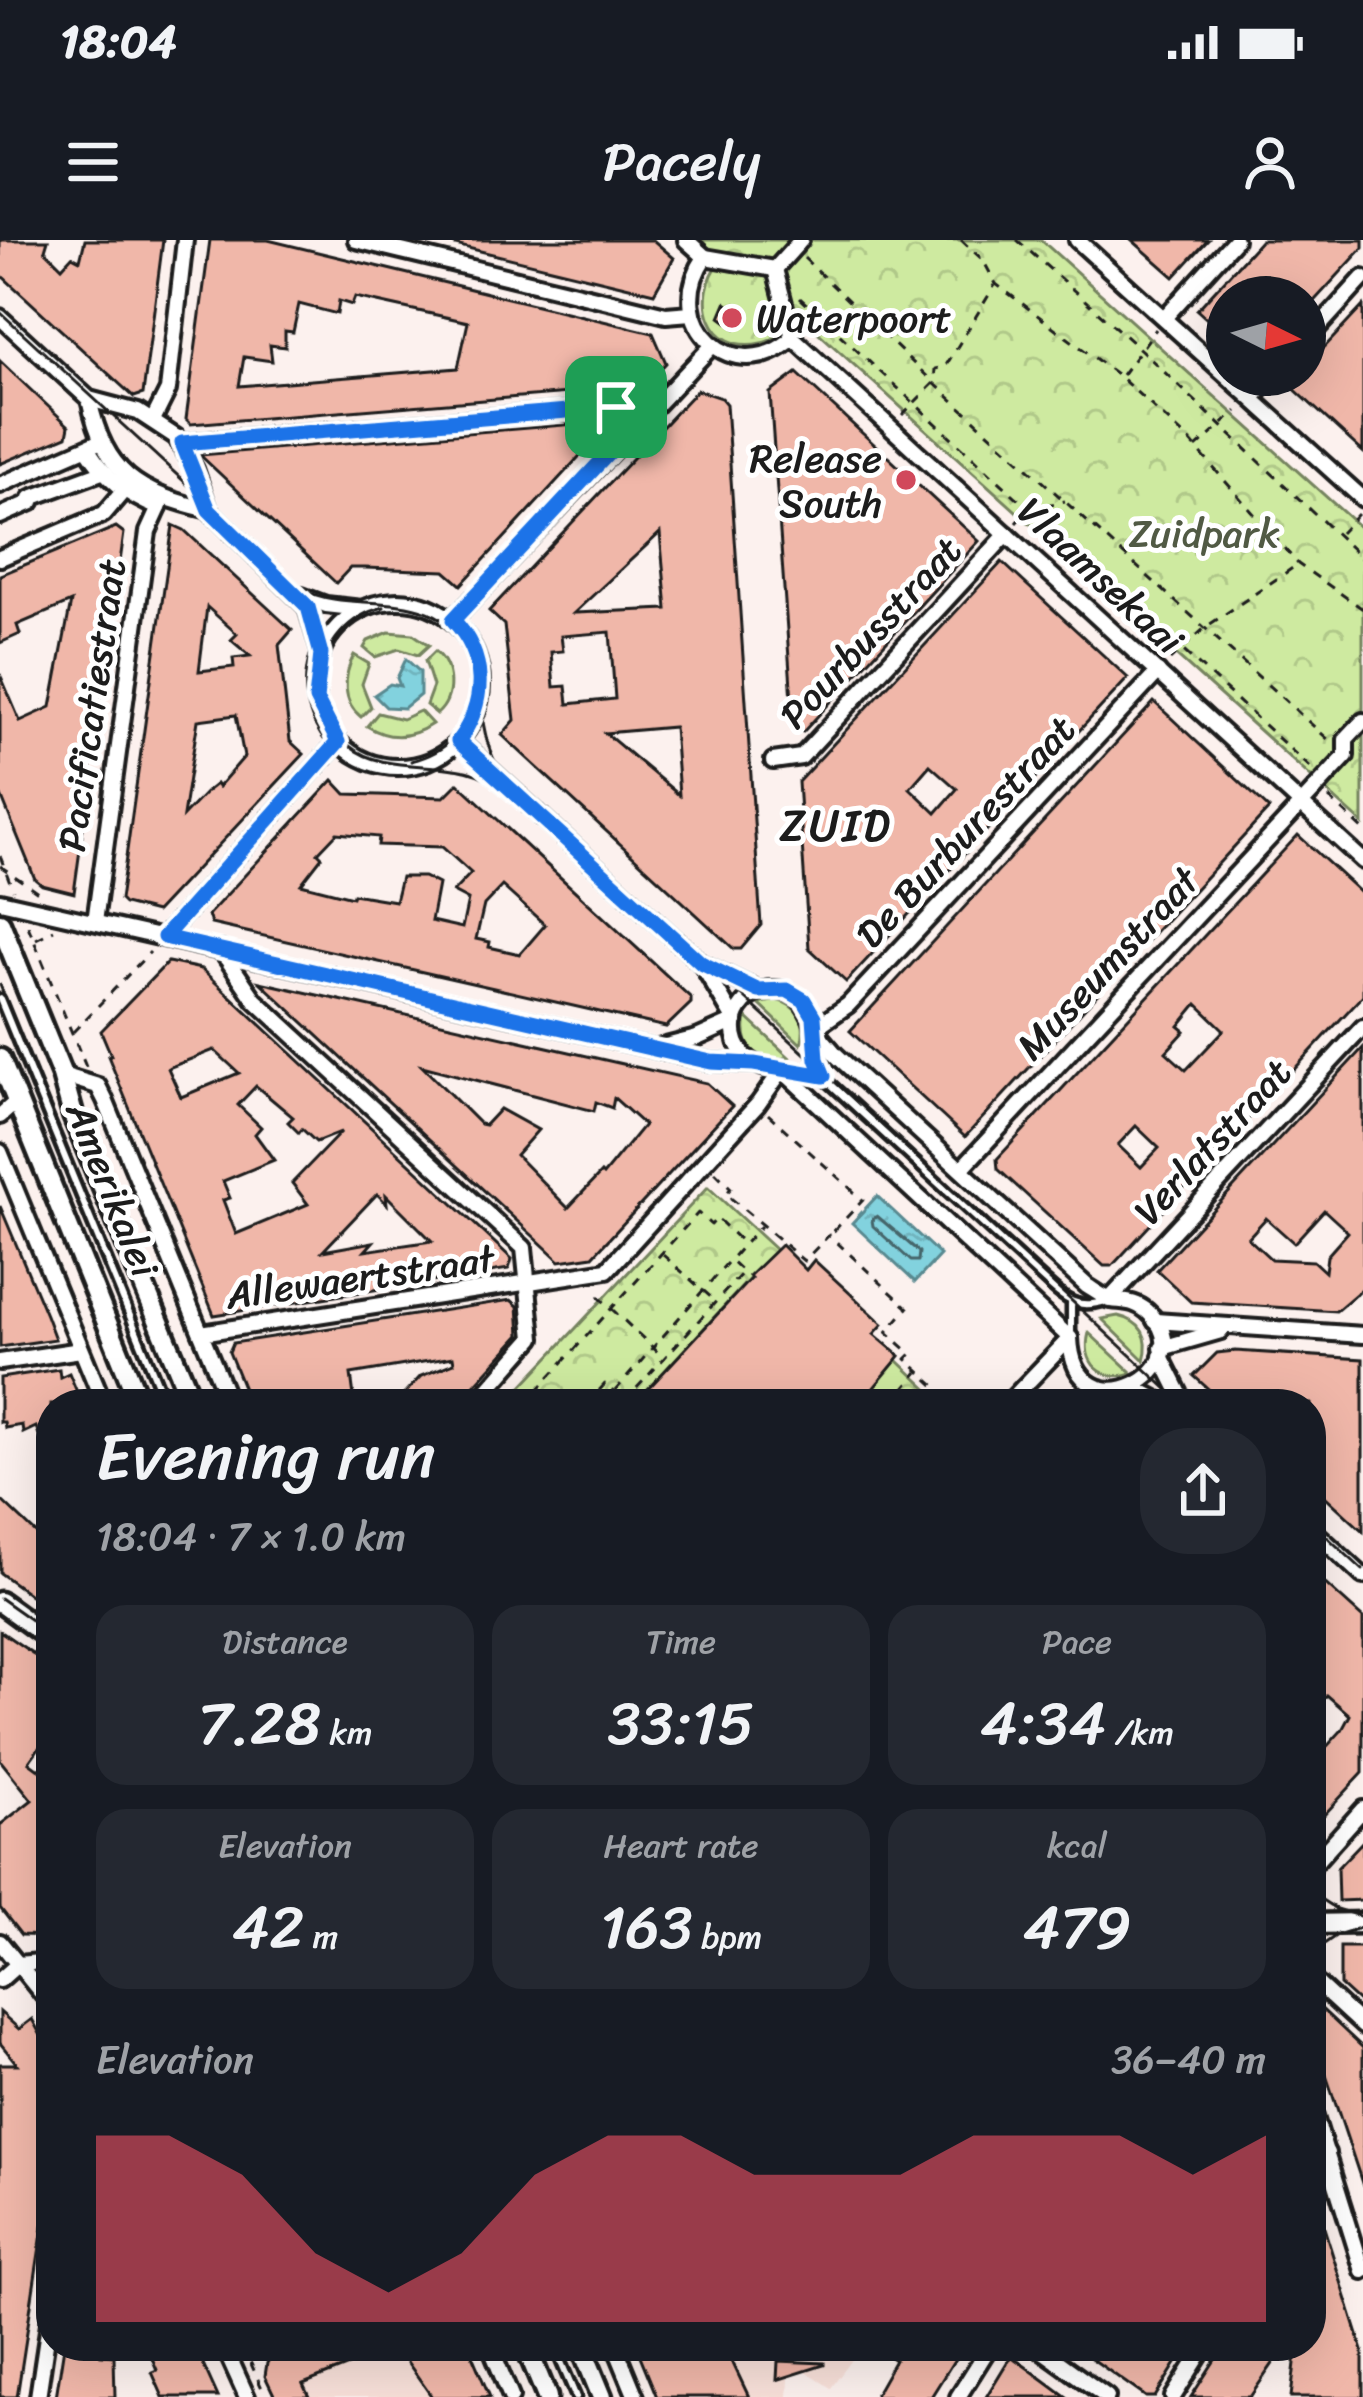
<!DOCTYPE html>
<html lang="en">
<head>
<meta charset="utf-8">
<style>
  :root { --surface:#171b24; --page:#242831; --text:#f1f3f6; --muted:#9ea1a6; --accent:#d1495b }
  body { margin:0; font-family:Sriracha,sans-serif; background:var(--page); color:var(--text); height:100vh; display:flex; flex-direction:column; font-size:45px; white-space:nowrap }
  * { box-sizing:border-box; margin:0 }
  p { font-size:39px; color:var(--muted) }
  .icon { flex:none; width:66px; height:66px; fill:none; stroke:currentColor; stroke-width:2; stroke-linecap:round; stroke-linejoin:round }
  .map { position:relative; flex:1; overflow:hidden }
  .sheet { position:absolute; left:36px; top:1149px; width:1290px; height:972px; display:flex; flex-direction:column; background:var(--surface); border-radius:48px; box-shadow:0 12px 48px #0002 }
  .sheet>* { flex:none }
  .needle { width:78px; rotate:95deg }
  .controls { position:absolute; left:1206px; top:36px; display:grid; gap:24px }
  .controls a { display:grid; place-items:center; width:120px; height:120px; border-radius:50%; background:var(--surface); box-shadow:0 12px 48px #0002; font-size:60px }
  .pin { position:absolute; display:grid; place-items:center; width:102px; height:102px; color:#fff; margin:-51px; border-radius:24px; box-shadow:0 6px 18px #0006 }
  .round { display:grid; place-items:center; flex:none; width:126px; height:126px; border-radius:48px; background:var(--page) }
  .head { display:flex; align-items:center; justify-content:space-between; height:204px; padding:0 60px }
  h1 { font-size:66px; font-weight:600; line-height:90px }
  .stats { display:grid; grid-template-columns:repeat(3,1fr); gap:18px; height:204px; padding:12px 60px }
  .stats div { display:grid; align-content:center; border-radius:30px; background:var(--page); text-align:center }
  .stats b { font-size:60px; font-weight:600 }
  .stats small { font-size:33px; font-weight:400 }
  .stats p { font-size:33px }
  .chart { height:336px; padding:24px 60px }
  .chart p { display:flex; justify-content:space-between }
  .chart svg { width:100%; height:216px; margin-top:12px; fill:var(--accent); opacity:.7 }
  .status { display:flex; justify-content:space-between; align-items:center; height:84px; padding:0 60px; background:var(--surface); direction:ltr }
  .status svg { height:33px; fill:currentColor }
  header { display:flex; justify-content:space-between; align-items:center; height:156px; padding:0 60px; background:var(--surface); font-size:54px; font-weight:600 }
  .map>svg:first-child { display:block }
</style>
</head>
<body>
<div class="status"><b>18:04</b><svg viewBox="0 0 49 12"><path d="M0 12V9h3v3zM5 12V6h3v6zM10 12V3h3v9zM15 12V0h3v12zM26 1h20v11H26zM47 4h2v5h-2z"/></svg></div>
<header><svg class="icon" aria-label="menu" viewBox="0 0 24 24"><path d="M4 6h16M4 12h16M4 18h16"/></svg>Pacely<svg class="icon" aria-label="person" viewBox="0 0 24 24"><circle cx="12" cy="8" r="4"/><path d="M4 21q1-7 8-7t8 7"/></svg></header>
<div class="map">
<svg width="1363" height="2157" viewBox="0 0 1363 2157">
  <defs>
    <pattern id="park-crowns" width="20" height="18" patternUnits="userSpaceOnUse" patternTransform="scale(3)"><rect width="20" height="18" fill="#ceeaa0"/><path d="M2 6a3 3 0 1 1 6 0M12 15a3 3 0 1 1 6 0" fill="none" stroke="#b0c889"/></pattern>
    <pattern id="water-ripples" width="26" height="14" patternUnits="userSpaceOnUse" patternTransform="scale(3)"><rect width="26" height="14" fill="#82d2de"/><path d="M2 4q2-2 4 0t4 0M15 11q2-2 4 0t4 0" fill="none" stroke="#70b4be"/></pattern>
  </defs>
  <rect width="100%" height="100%" fill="#fcf1ee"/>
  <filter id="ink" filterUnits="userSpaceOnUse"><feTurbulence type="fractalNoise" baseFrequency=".00833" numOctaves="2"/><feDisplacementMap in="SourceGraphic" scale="24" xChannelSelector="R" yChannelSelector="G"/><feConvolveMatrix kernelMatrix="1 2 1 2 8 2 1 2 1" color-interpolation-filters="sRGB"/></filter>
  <g filter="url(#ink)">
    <!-- built -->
    <g fill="#f8e0d9">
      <path d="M278,2106H334L347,2118L376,2106H468L483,2157H275L265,2136L267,2123Z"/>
      <path d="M636,2106H862L831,2148L790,2122L788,2157H657Z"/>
    </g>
    <!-- green -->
    <g fill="#ceeaa0" stroke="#75835e" stroke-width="3">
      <path d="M389,392L413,394L429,405L418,415L399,409L375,417L364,408L368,401Z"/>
      <path d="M435,411C454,426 455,458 437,474L426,465L433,446L425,421Z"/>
      <path d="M354,415L369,424L362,444L371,467L361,477C342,462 343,436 354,415Z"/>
      <path d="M420,471L432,484C410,499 389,500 367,486L378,473L402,479Z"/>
      <path d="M776,760C798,765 808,782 801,804L759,764Z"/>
      <path d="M746,777L789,817C759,828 740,807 746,777Z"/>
      <path d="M1118,1076C1141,1081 1151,1097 1144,1120L1102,1079Z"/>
      <path d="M1089,1093L1132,1133C1102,1143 1081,1123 1089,1093Z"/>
    </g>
    <!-- park -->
    <g fill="url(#park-crowns)" stroke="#75835e" stroke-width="3">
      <path d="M701,0H1041L1363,290V584L801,77C789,86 777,100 761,103C708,115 691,56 721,21Z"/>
      <path d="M708,947L776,1010L634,1164H505Z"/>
      <path d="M897,1120L943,1164H856Z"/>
    </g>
    <!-- water -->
    <g fill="url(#water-ripples)" stroke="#598990" stroke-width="3">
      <path d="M406,419L420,432V455L404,468L386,467L374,455L390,444L400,446L397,438Z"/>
      <path d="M877,956L940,1015L915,1042L852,983Z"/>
    </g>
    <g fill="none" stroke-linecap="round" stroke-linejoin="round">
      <!-- shore -->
      <path stroke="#45656a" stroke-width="3" d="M877,976L919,1012L918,1021H911L873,986L872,980Z"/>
    </g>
    <!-- building -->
    <g fill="#f0b7a9" stroke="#1c1c1c" stroke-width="3" fill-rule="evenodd">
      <path d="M0,0H48L45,10L62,27L72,16L80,20L85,0H163L143,154L134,157L0,34Z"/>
      <path d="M210,0H268L653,93L666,123L643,147L191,184L186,179ZM355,57L468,82L458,128L239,146L244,117L272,121L270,105L285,107V91L293,92L299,64L337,74L339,61L352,65Z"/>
      <path d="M456,0H653L674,18L654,53L455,5Z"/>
      <path d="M1132,0H1208L1174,37Z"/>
      <path d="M1261,0H1363V8L1305,71V57H1227V97L1197,70Z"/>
      <path d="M726,63L744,77L735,88L720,77Z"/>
      <path d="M1363,66V212L1290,145L1299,135H1305V128Z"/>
      <path d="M0,121L69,186L67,196L0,224Z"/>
      <path d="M797,133L979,301L803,492L794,488L770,153Z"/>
      <path d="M697,150L721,158L726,164L761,685L741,709H734L502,495L515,480L504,385L489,371ZM660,293L667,369L574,373ZM610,392L615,459L568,464L566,446L554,447L551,412L563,411L561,396ZM674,487L679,555L605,493Z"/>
      <path d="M612,181L461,345L445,331L365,328H350L336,343L200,215Z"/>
      <path d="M173,285L184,290L292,390L279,405L290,501L304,514L156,672L124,664L120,660ZM207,367L237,394L231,400L250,416L233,418L234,427L199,431ZM236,475L244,517L218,547L216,544L207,551L183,576L198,480Z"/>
      <path d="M116,287L124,293L74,653L42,645L35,639L0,553V434L20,481L51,467L71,362L17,385L20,394L0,403V335Z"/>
      <path d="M1002,322L1128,438L846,742L809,708L798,542ZM930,525L957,549L936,573L910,548Z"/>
      <path d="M1154,462L1269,569L965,897L850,791Z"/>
      <path d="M333,540L346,554L444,557L458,543L691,758V763L666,787L211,684L208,675ZM337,593L379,597L378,605L442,607L471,633L453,652L468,660L462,688L431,681L438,644L424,637H401L395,661L353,654L352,657L301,644L322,617L318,613ZM502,646L545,685L520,714L489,707L490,702L476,699L484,665Z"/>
      <path d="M1298,595L1363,655V755L1112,1026H1104L998,929L997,919ZM1197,764L1224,790L1186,830L1166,812L1185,791L1179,786ZM1136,886L1159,908L1141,927L1118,905Z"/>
      <path d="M168,722L201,729L512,1019L509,1029L214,1075L108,816L111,815L101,791ZM214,810L239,833L181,857L168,828ZM256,846L293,877L288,882L299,893L302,889L316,902L341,892L292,943L308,964L236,994L223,960L230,958L223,941L274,920L255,894L261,887L238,865ZM377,954L387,964L386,955L432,1001L365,1011L373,1002L323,1011Z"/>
      <path d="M260,742L707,843L732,866L593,1016L560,1021ZM422,826L594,871L596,862L612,868L614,858L644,885L603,935L601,933L568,968L516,915L538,890L500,869L485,885L480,884Z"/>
      <path d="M1363,808V1048L1336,1071L1191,1062L1157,1030ZM1324,970L1348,992L1327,1016L1325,1032L1313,1021L1271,1019L1248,998L1266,978L1294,1003Z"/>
      <path d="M0,966L46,1075L55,1099L0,1107Z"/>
      <path d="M781,1005L806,1030L814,1020L883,1084L874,1094L900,1116L872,1150L856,1164H634L751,1038L749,1036Z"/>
      <path d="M511,1060L518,1066L520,1095L457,1164H395L421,1136L454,1123L453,1117L351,1134L355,1164H250L229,1112L233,1103Z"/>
      <path d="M1235,1111L1363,1119V1291L1311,1243V1164H1225L1194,1136L1217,1113Z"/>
      <path d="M59,1129L60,1137L69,1133L82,1164H51L50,1224L36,1187L23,1193L22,1185L5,1188L4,1182H0V1138Z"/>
      <path d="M0,1259L38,1295L51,1287V1370L0,1333Z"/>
      <path d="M1311,1331L1363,1378V1533L1311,1589V1524L1342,1490L1350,1475L1327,1455L1311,1472Z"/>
      <path d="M0,1391L51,1426V1491L29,1522L51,1538V1696L21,1695L0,1668V1585L32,1560L0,1520Z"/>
      <path d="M1363,1601V1660L1338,1661L1337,1628Z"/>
      <path d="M1340,1707H1363V1766L1340,1745Z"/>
      <path d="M1311,1759L1363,1808V1946L1311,1790Z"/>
      <path d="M0,1772L19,1789L32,1779L51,1814V1934L17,2157H0V1824H17L0,1803Z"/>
      <path d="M1311,1956H1314L1363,2111V2157H1291L1297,2106H1311Z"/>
      <path d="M64,2106H103L101,2115L114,2116L115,2157H56Z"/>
      <path d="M147,2106H195L218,2157H163L152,2132L157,2130Z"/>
      <path d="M278,2106H357L351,2125L303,2144L309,2157H275L265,2136L267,2123Z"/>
      <path d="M396,2106H468L490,2157H432Z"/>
      <path d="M636,2106H718L724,2119L730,2117L749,2157H657Z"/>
      <path d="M873,2106H963L931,2157H874L895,2120Z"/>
      <path d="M1074,2106H1187L1155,2157H1146Z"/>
      <path d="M1224,2106H1285L1250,2157H1191Z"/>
      <path d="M1011,2116L1044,2140L1067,2157H986Z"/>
      <path d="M778,2121L824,2123V2125L777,2140Z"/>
    </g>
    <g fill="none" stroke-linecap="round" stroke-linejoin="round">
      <!-- lane casing -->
      <g stroke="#1c1c1c" stroke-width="15">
        <g id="lane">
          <path d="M0,759L166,1164"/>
          <path d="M815,797L817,819L823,837L1045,1041C1066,1060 1076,1070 1106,1061"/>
          <path d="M786,830L823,837"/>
          <path d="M1071,1096V1064"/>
          <path d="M554,2106L576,2157"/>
        </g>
      </g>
      <!-- street casing -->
      <g stroke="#1c1c1c" stroke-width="22">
        <g id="street">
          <path d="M356,0L666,75L691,73"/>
          <path d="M686,0L705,17"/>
          <path d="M1077,0L1363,259"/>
          <path d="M705,17C660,83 734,151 793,98"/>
          <path d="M705,17L775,29"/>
          <path d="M775,29L793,98"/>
          <path d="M775,29L801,0"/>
          <path d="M0,77L89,159L138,172L176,197L195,229L209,270L307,367L321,414"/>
          <path d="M1164,78L1235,0"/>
          <path d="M793,98L1363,621"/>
          <path d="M1305,102L1363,38"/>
          <path d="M1253,158L1274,135"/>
          <path d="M89,159C105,235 138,253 209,270"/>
          <path d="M153,180L168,150L185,0"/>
          <path d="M182,203L616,167L648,172"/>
          <path d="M87,208C106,238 126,255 159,268"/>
          <path d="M0,245L101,201"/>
          <path d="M0,276L32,262L31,258L102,232"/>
          <path d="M0,318L104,274L132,241"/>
          <path d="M302,356L326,365L362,369"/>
          <circle cx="398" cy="444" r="83"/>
          <path d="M453,380L713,105"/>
          <path d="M459,501L701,723L759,751"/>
          <path d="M773,521L801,517L1007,294"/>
          <path d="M0,661L711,822L754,824"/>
          <path d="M95,682L148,292L163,259"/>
          <path d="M164,697L338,502"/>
          <path d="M221,710L255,760L524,1008L533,1098L475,1164"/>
          <path d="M701,723L735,781"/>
          <path d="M768,749C800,748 805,765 816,790C820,798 829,806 835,814L1087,1046C1095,1051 1104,1058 1112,1060C1126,1062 1135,1061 1147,1071C1212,1127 1074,1201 1070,1098L782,830C727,830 715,764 768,749Z"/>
          <path d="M815,788L848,765L1158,432"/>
          <path d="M662,807L697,798L735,781"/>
          <path d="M62,835L98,846L105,860L230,1164"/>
          <path d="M0,876L17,861"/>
          <path d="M0,912L104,1164"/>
          <path d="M962,928L1346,516V499L1363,481"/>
          <path d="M1109,1060L1363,787"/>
          <path d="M1155,1081L1363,1095"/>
          <path d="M201,1093L607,1030L758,864L782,830"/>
          <path d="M1162,1108L1221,1091"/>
          <path d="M1161,1116L1185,1164"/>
          <path d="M0,1122L81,1110"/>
          <path d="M1133,1147L1165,1164"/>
          <path d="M1007,1164L1070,1098"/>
          <path d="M1311,1288L1363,1336"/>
          <path d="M1311,1627L1363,1569"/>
          <path d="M0,1702L51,1765"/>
          <path d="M18,1724L51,1721"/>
          <path d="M1311,1738L1363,1786"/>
          <path d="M0,1740L18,1724"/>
          <path d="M1311,1864L1363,2031"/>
          <path d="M1311,1938L1327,1913"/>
          <path d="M224,2106L247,2157"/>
          <path d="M490,2106L511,2157"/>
          <path d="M615,2106L636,2157"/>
          <path d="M1036,2106L1107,2157"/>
          <path d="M38,2157L51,2070"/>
          <path d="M958,2157L990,2106"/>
          <path d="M1173,2157L1205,2106"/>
        </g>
      </g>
      <!-- secondary casing -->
      <g stroke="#1c1c1c" stroke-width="27">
        <g id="secondary">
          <path d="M0,683L62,835L73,875L193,1164"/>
          <path d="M0,819L140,1164"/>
          <path d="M0,1362L51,1399"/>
          <path d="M1311,1684L1363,1683"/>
          <path d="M526,2106L547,2157"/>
          <path d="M581,2106L602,2157"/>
        </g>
      </g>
      <!-- path -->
      <g stroke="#1c1c1c" stroke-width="3" stroke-dasharray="9 9" stroke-linecap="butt">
        <path d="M961,0L983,20L996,44L1120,137L1190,201L1298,324L1363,369"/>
        <path d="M1017,0L1141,110L1363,319"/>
        <path d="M804,18L934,143L1331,502"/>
        <path d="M800,58L1314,531"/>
        <path d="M1122,135L1156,89"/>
        <path d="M902,175L934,143L935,129L945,127L995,45"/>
        <path d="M1196,208L1237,171"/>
        <path d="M1016,283L1028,269L1065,261"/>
        <path d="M1340,293L1358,274"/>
        <path d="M1170,420L1206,387L1297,325"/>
        <path d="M1329,558L1363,589"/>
        <path d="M0,616L13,650"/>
        <path d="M0,626L38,652"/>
        <path d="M28,686L86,827"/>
        <path d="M36,699L54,690"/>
        <path d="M73,792L150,712"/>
        <path d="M768,874L863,960L830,995"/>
        <path d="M715,932L731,948L726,954L804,1021L829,995L908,1068L887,1092L911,1114L906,1119L955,1164"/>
        <path d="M663,1015L714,1060"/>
        <path d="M598,1056L665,1119"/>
        <path d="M615,1151L727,1023"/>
        <path d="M904,1151L918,1164"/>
        <path d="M525,1164L698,973L711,985L717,978L744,1004L761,986"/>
        <path d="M587,1164L605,1144L624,1162L743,1032L730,1020L743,1005"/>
        <path d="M601,1164L605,1160L610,1164"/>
        <path d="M866,1164L872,1157L880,1164"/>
        <path d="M891,1164L918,1132"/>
        <path d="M243,2106L266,2157"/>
      </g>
      <!-- lane -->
      <use href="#lane" stroke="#fff" stroke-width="6"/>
      <!-- street -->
      <use href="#street" stroke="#fff" stroke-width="14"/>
      <!-- secondary -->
      <use href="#secondary" stroke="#fff" stroke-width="18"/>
      <!-- tram -->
      <g stroke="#1c1c1c" stroke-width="3">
        <path d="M0,72L301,349C340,369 387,356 428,372C496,400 466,485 502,533L1183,1164"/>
        <path d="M282,344C328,392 300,464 348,505C393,542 459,509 507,552"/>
        <path d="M320,438C326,403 348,376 384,367"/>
        <path d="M411,521C447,512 469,489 475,452"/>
        <path d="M0,745L172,1164"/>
        <path d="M1311,1282L1363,1330"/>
        <path d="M0,1358L51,1394"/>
        <path d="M1311,1653L1336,1669L1363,1677"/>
        <path d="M1311,1677V1690"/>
        <path d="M1311,1713L1337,1695L1363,1687"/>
        <path d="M560,2106L581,2157"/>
      </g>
    </g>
  </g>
  <g fill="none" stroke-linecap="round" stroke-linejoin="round" filter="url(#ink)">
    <!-- route casing -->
    <g stroke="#fff" stroke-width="24">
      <path id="route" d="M616,167L647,172L453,380C487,416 487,462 458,501L701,723L759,751L787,750L804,760L814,777L817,819L824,836L754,824L711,822L164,697L338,502L316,459L321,414L308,367L209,270L182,203Z"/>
    </g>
    <!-- route -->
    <use href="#route" stroke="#1a73e8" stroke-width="15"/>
  </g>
  <!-- markers -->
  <g fill="#d1495b" stroke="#fff" stroke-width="4.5">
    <circle cx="732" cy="78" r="12"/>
    <circle cx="906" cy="240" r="12"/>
  </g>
  <g text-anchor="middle" stroke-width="10" stroke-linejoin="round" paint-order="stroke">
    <!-- poi labels -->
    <g font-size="39" fill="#1c1c1c" stroke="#fff" text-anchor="start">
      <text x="756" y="92">Waterpoort</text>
      <text x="882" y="232" text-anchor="end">Release<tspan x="882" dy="45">South</tspan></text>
    </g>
    <!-- park labels -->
    <g font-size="39" fill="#515a44" stroke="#fff">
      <text x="1204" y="307">Zuidpark</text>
    </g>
    <!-- street labels -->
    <g font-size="39" fill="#1c1c1c" stroke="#fff">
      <text transform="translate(1101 335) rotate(43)" y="14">Vlaamsekaai</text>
      <text transform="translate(870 392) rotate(-47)" y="14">Pourbusstraat</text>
      <text transform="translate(91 465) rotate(-82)" y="14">Pacificatiestraat</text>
      <text transform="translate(965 591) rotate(-47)" y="14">De Burburestraat</text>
      <text transform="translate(1107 723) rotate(-47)" y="14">Museumstraat</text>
      <text transform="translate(1212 901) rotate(-47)" y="14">Verlatstraat</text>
      <text transform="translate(113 949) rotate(68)" y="14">Amerikalei</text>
      <text transform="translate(360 1036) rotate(-8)" y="14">Allewaertstraat</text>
    </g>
    <!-- quarter labels -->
    <g font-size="45" letter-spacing="3" fill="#1c1c1c" stroke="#fff">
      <text x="836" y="601">ZUID</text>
    </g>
  </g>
</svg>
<div class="controls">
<a><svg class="needle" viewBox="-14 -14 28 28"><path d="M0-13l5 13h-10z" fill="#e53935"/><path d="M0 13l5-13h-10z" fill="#9ea1a6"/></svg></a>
</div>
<div class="pin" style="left:616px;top:167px;background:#1e9e55"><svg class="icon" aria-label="arrive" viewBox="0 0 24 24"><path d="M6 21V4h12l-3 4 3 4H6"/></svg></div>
<section class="sheet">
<div class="head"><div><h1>Evening run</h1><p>18:04 · 7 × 1.0 km</p></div><a class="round"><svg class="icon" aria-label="share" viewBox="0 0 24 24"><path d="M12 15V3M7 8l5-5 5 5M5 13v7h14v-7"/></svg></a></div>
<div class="stats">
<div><p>Distance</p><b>7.28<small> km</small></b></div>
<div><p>Time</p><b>33:15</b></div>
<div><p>Pace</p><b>4:34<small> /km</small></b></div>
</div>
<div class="stats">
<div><p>Elevation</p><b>42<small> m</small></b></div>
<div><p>Heart rate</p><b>163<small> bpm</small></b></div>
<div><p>kcal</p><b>479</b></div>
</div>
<div class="chart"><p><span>Elevation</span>36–40 m</p>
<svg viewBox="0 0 160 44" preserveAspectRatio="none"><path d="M0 44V6L10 6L20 14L30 30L40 38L50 30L60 14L70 6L80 6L90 14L100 14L110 14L120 6L130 6L140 6L150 14L160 6V44z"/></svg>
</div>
</section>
</div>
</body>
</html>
